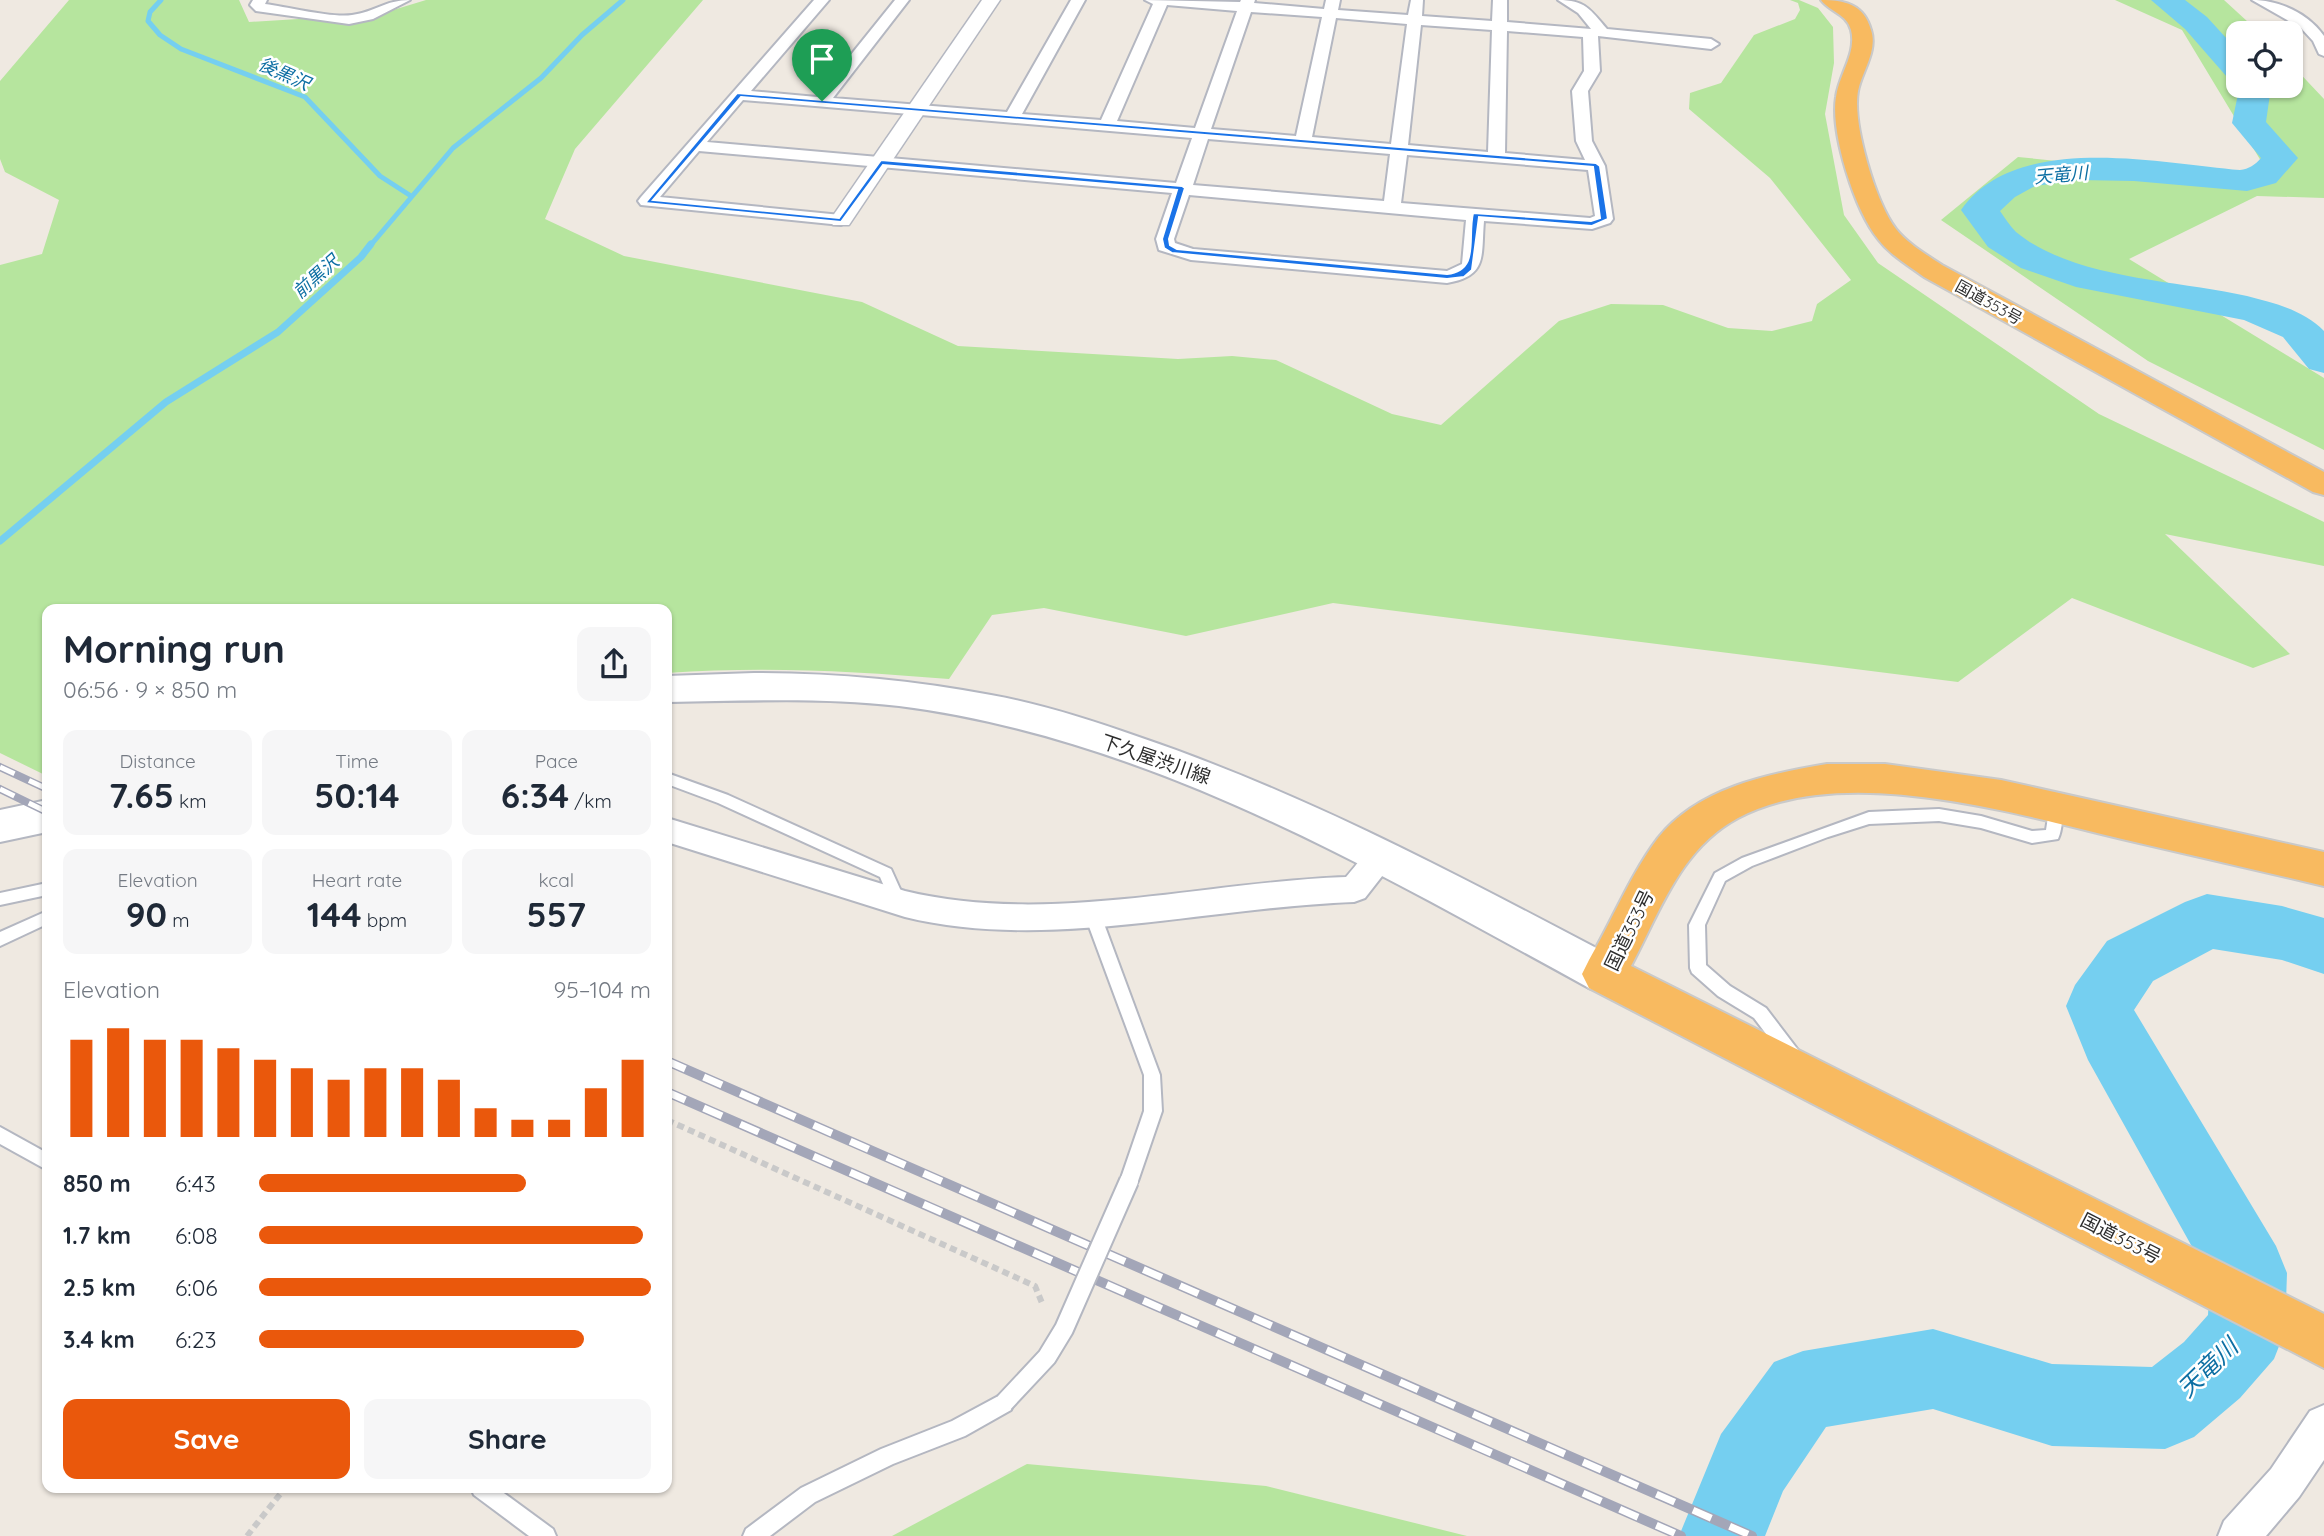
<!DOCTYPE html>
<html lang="en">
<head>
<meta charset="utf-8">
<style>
  :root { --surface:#fff; --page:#f6f6f7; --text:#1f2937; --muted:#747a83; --accent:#ea580c }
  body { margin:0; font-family:Quicksand,"Noto Sans JP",sans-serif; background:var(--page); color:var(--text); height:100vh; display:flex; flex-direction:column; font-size:26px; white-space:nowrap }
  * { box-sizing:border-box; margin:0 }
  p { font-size:23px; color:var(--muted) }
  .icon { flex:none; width:38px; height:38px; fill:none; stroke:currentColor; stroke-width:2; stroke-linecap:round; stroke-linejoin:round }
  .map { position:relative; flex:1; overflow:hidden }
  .sheet { position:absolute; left:42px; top:604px; width:630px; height:889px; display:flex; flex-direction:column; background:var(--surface); border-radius:14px; box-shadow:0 2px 5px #0004 }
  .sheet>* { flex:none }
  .tools { position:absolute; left:2226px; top:21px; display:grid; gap:14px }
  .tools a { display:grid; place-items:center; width:77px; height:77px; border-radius:14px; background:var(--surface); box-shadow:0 2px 5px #0004; font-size:35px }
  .pin { position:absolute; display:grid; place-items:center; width:60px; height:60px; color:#fff; margin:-72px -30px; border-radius:50% 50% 50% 0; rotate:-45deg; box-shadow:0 0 7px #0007 }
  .pin .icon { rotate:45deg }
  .round { display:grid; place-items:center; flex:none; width:74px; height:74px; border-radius:14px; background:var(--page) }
  .head { display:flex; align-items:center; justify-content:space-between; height:119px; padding:0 21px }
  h1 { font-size:38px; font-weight:800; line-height:52px }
  .metrics { display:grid; grid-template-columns:repeat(3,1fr); gap:10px; height:119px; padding:7px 21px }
  .metrics div { display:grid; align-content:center; border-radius:14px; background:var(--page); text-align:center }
  .metrics b { font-size:35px; font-weight:800 }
  .metrics small { font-size:19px; font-weight:400 }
  .metrics p { font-size:19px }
  .chart { height:196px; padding:14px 21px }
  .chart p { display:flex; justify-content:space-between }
  .chart svg { width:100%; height:126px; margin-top:7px; stroke:var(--accent); stroke-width:6 }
  .primary-button { display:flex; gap:14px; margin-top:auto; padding:14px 21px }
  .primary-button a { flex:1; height:80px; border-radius:14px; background:var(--accent); color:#fff; font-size:28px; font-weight:800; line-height:80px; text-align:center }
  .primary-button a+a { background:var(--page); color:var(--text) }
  ul { padding:0 21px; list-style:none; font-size:23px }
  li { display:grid; grid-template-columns:112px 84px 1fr; align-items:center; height:52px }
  li i { height:18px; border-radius:9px; background:var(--accent) }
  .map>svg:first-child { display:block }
</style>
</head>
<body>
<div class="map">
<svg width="2324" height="1536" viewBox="0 0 2324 1536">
  <rect width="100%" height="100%" fill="#efe9e1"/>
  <!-- green -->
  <g fill="#b6e59e">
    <path d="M69,0H239L249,22L380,14L426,0H703L575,149L545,219L624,256L862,302L958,346L1178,359L1232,356L1276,360L1392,414L1441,425L1559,321L1611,304L1663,305L1728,328L1772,331L1812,321L1817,304L1851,280L1770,178L1689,109L1690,93L1721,83L1754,35L1795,19L1800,10L1798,3L1790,0H1799L1818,8L1833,27L1834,63L1825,114L1844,215L1878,263L2099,414L2324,522V566L2165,534L2290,654L2253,668L2072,598L1958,682L1333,603L1186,636L1044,608L992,615L949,679C854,671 761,666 667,673V609H47V776L0,753V265L42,254L59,200L5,172L0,159V81Z"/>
    <path d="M2115,0H2224L2260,33H2238V86H2291V64L2324,99V198L2257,196L2129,259L2324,378V450L2148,361L1941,220L2018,157L2187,174L2270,176L2182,30Z"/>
    <path d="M1027,1464L1266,1486L1467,1536H892Z"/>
  </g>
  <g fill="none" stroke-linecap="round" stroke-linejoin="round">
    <!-- stream-far1 -->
    <g stroke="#75cff0" stroke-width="5">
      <path d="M161,0L150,12L148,21L160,35L181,49L305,97L380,176L411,196"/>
      <path d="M370,246L453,148L541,78L582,35L623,0"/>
    </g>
    <!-- stream -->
    <path stroke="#75cff0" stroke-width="7" d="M0,541L166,402L278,332L361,257L371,244"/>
    <!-- river -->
    <g fill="#75cff0" fill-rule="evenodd">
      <path d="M2151,0H2185L2207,17L2238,51V86H2265L2270,94L2266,122L2298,158L2276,183L2247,191L2134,181L2079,180L2035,186L2015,197L2000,211C2005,218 2010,226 2016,232C2073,279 2176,280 2247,296C2274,303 2304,310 2324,331V373L2309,369L2283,337L2244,320L2076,287L2021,268L1988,247L1961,210C2016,131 2158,163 2240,170C2249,169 2255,165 2261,158L2232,123L2238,94L2233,86L2237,79L2227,77L2185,29Z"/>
      <path d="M2207,894L2282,906L2324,918V974L2282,960L2213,949L2153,981L2134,1010L2276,1246L2287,1273L2285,1331L2274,1359L2240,1398L2194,1437L2165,1449L2052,1446L1933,1409L1826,1427L1783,1491L1765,1536H1679L1721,1434L1774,1362L1803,1351L1933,1329L2052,1364L2152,1367L2184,1342L2208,1315L2210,1279L2088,1060L2066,1006L2075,985L2107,941L2185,902Z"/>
    </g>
    <!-- service casing -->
    <g stroke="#b4b7c1" stroke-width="4">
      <g id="service">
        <path d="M667,773L728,795L891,869L905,900L902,905L897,906L892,905L880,877L718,803L667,784Z"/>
        <path d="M2055,802L2060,804C2064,813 2062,830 2058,839L2032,843L1981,828L1939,821L1869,824L1828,837L1752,866L1725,881L1705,925L1706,965L1730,986L1766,1008L1798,1050L1800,1055L1798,1060L1792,1063L1786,1060L1754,1018L1718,996L1692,973L1690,968L1689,925L1715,873L1742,858L1869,812L1939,809L1981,816L2032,831L2046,830L2050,804Z"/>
        <path d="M47,883V895L0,905V893Z"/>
        <path d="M1092,907L1097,908L1100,913L1160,1075L1162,1111L1138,1181L1135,1187L1129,1190L1123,1187L1120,1181L1144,1111V1075L1084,913L1087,908Z"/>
        <path d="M47,911V924L0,946V932Z"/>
        <path d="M0,1127L47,1153V1170L0,1144Z"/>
        <path d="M1004,1393L1011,1396L1014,1403L1011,1410L965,1436L893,1464L815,1502L770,1536H743L746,1529L801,1488L881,1449L952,1421Z"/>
        <path d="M471,1488H497L553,1529L556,1536H529L474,1495Z"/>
      </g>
    </g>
    <!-- minor casing -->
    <g stroke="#b4b7c1" stroke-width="4">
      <g id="minor">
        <path d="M253,0H267L265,4C288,7 331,18 352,15C375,12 385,0 410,0L373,19L349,24L256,11L250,5Z"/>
        <path d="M814,0H829L751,91L817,97L895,0H909L833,98L1007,112L1071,0H1085L1022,114L1101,120L1153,4L1145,0L1240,2L1241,0H1255L1254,3L1324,9L1326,0H1340L1338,10L1408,15L1411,0H1423L1422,16L1492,21L1493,0H1507V22L1591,29L1578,13L1558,0C1585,0 1590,9 1607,29L1711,39L1719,44L1711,49L1598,36L1600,71L1588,91L1592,141L1605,166L1613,219L1610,223L1592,229L1484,221C1481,256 1488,276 1447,283L1191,260L1159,250L1156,239L1172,193L699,151L660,197L841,215L850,220L841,225L641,205L638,201L641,197ZM1167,5L1237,11L1195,128L1117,121ZM1251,12L1322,17L1296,136L1211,129ZM1336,18L1407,24L1391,144L1312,137ZM1421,25L1492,30L1488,152L1408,145ZM1507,31L1583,37L1584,71L1572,91L1576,141L1585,160L1505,153ZM743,100L1192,138L1176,183L707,142ZM1208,139L1390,154L1384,201L1193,185ZM1407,155L1588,170L1595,216L1590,218L1401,203ZM1189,195L1466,220L1462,264L1447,271L1193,249L1175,243L1174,239Z"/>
        <path d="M2252,0C2279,0 2308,13 2324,36V56L2319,54L2313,41L2301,28Z"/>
        <path d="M667,818L905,891C1050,926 1201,882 1346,877C1360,862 1370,841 1392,848L1397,857L1365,898L1354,902C1209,907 1047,952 905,917L667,842Z"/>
        <path d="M2324,1405V1460L2299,1497L2266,1536H2218L2224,1521L2271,1469L2310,1411Z"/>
      </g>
    </g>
    <!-- tertiary casing -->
    <g stroke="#b4b7c1" stroke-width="3">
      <path id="tertiary" d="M982,0H1000L849,225H833L830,220Z"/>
    </g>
    <!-- secondary casing -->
    <g stroke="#b4b7c1" stroke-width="4">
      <g id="secondary">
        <path d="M754,673C834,673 912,680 991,695C1041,704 1091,720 1139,737C1307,794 1463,878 1619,960L1626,974L1619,988L1604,993L1589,988C1371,869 1149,738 899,706C822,697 744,701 667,702V676Z"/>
        <path d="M47,800V832L0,842V810Z"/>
      </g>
    </g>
    <!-- trunk casing -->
    <g stroke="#c9c9c9" stroke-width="4">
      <g id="trunk">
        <path d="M1821,0C1844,0 1864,4 1871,30C1878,51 1862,71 1858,91C1852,124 1876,203 1896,229C1908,244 1927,255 1942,265L2324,472V495L2313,492L1924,277C1908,265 1890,255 1878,239C1855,211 1830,133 1836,97C1839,74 1857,53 1851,30C1847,14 1830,12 1821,0Z"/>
        <path d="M1827,764H1885L2001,780L2324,852V886C2257,870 2190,855 2122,839C2013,813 1843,762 1738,818C1680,849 1660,912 1631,966L2324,1314V1368L1589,988L1582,974L1589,960C1612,921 1630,875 1658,838C1698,788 1767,774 1827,764Z"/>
      </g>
    </g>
    <!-- path -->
    <g stroke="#c9c9c9" stroke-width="6" stroke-dasharray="7 4.5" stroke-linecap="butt">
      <path d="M667,1120L1035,1286L1042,1303"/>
      <path d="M247,1536L285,1488"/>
    </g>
    <!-- service -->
    <use href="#service" fill="#fff" fill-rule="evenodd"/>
    <!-- minor -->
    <use href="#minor" fill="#fff" fill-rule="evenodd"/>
    <!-- tertiary -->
    <use href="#tertiary" fill="#fff" fill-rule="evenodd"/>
    <!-- secondary -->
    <use href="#secondary" fill="#fff" fill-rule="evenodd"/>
    <!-- trunk -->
    <use href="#trunk" fill="#f8ba60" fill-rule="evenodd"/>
    <!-- rail-far1 casing -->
    <g stroke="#a3a6b8" stroke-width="8">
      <g id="rail-far1">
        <path d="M0,767L47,789"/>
        <path d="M0,789L47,812"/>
      </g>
    </g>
    <!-- rail casing -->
    <g stroke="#a3a6b8" stroke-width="10">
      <g id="rail">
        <path d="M667,1061L1752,1536"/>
        <path d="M667,1092L1681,1536"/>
      </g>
    </g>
    <!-- rail-far1 -->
    <use href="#rail-far1" stroke="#fff" stroke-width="5" stroke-dasharray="16" stroke-linecap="butt"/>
    <!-- rail -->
    <use href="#rail" stroke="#fff" stroke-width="7" stroke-dasharray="20" stroke-linecap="butt"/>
    <!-- service-bridge casing -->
    <g stroke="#b4b7c1" stroke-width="22" stroke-linecap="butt">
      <path id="service-bridge" d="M1004,1403L1047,1357L1064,1329L1129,1181"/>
    </g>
    <!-- service-bridge -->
    <use href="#service-bridge" stroke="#fff" stroke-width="18"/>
  </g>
  <!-- route -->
  <path fill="#1a73e8" stroke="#fff" stroke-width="2" fill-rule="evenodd" d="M737,93L1596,163L1600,166L1608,219L1592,226L1479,217L1472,270L1464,277L1447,279L1172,253L1164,248L1162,239L1177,190L883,165L841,222L645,203ZM741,97L1593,167L1600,218L1591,221L1473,213C1467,239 1480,270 1447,274L1177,249L1170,245L1169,239L1185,188L1182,186L881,160L839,218L653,200Z"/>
  <g text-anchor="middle" stroke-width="5" stroke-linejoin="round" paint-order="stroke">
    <!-- far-street labels -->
    <g font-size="16" fill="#2e2e2e" stroke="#fff">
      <text transform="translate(1989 302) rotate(29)" y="6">国道353号</text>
    </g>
    <!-- far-water labels -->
    <g font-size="18" font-style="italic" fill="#0d6fa3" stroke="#fff">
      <text transform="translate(284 74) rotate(24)" y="6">後黒沢</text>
      <text transform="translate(2061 175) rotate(-5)" y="6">天竜川</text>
      <text transform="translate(316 277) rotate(-42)" y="6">前黒沢</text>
    </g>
    <!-- street labels -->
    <g font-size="19" fill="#2e2e2e" stroke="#fff">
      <text transform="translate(1156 759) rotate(19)" y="7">下久屋渋川線</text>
      <text transform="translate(1629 930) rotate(-64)" y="7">国道353号</text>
      <text transform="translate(2121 1238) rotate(27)" y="7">国道353号</text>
    </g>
    <!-- near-water labels -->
    <g font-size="24" font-style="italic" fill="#0d6fa3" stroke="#fff">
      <text transform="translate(2208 1368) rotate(-44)" y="8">天竜川</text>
    </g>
  </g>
</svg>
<div class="tools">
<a><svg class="icon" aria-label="locate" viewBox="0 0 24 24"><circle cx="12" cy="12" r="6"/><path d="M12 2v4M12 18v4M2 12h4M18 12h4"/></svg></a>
</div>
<div class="pin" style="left:822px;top:101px;background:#1e9e55"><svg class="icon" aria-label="arrive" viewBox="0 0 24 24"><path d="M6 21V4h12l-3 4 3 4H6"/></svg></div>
<section class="sheet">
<div class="head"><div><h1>Morning run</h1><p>06:56 · 9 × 850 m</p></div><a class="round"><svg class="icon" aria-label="share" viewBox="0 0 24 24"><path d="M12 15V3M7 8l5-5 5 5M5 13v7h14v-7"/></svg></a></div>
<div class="metrics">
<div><p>Distance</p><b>7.65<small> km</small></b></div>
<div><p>Time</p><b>50:14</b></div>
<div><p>Pace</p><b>6:34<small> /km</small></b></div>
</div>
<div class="metrics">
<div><p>Elevation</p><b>90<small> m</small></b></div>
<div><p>Heart rate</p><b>144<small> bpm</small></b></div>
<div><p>kcal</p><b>557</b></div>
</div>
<div class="chart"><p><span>Elevation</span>95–104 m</p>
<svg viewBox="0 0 160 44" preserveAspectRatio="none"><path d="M5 44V10M15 44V6M25 44V10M35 44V10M45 44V13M55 44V17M65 44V20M75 44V24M85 44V20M95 44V20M105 44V24M115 44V34M125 44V38M135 44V38M145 44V27M155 44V17"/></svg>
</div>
<ul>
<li><b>850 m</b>6:43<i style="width:68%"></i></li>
<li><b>1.7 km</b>6:08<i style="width:98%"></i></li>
<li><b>2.5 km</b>6:06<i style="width:100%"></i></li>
<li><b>3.4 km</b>6:23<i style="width:83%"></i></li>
</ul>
<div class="primary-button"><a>Save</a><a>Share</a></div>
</section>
</div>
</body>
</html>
